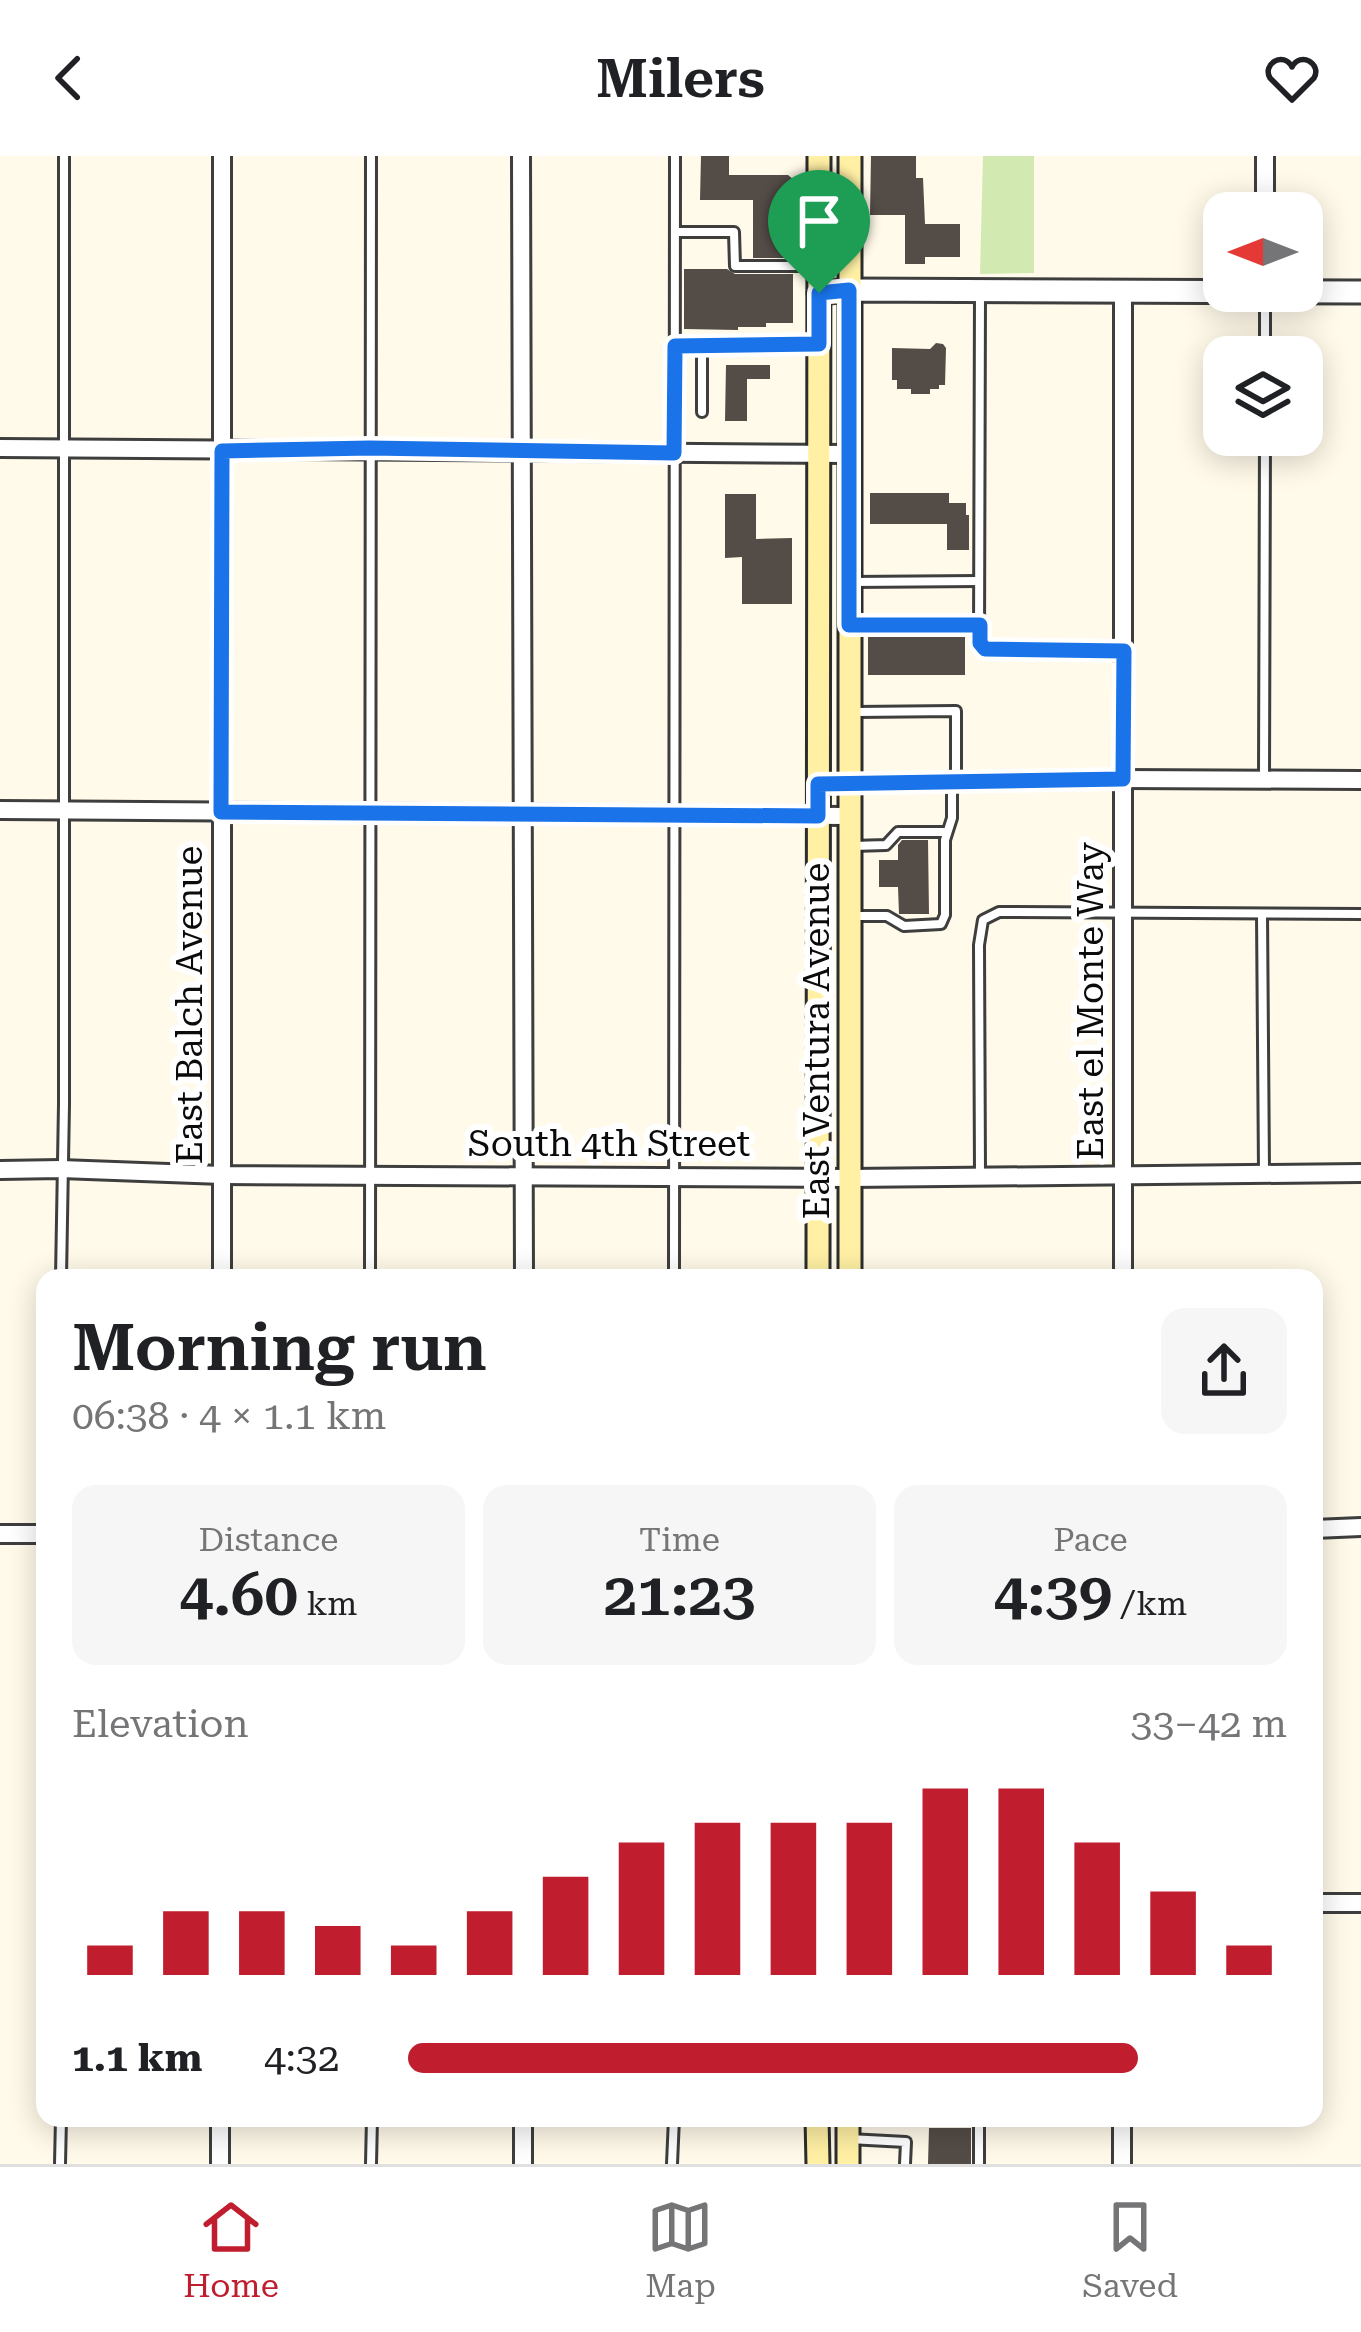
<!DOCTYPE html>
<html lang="en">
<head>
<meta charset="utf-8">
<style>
  :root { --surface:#fff; --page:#f6f6f6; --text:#202124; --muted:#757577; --line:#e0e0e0; --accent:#c01e2e }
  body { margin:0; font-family:"Roboto Serif",serif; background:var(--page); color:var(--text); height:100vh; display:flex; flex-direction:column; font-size:45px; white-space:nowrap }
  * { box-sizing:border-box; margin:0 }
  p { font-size:39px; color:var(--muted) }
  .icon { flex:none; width:66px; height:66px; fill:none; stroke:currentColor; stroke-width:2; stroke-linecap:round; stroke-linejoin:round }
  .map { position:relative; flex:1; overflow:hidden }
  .panel { position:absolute; left:36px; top:1113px; width:1287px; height:858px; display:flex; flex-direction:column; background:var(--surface); border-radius:24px; box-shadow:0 6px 30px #0003 }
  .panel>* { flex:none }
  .needle { width:78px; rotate:270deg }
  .buttons { position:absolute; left:1203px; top:36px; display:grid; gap:24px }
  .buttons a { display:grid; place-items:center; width:120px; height:120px; border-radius:24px; background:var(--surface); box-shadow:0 6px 30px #0003; font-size:60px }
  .pin { position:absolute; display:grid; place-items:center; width:102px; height:102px; color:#fff; margin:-123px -51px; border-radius:50% 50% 50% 0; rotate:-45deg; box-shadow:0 0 12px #0007 }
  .pin .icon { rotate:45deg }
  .round { display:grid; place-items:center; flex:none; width:126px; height:126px; border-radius:24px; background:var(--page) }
  .headline { display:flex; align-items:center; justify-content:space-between; height:204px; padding:0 36px }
  h1 { font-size:66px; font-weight:600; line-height:90px }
  .metrics { display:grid; grid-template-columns:repeat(3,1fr); gap:18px; height:204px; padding:12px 36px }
  .metrics div { display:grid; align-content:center; border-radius:24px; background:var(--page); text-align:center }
  .metrics b { font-size:60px; font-weight:600 }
  .metrics small { font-size:33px; font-weight:400 }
  .metrics p { font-size:33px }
  .chart { height:336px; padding:24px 36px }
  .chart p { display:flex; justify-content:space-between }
  .chart svg { width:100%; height:216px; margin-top:12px; stroke:var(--accent); stroke-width:6 }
  ul { padding:0 36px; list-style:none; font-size:39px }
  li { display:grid; grid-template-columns:192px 144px 1fr; align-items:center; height:90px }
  li i { height:30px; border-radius:15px; background:var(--accent) }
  header { display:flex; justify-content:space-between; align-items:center; height:156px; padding:0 36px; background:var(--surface); font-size:54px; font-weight:600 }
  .tabs { display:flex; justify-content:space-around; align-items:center; height:168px; border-top:3px solid var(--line); background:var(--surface); font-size:33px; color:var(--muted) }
  .tabs a { display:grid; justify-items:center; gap:6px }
  .tabs .active { color:var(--accent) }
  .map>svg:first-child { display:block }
</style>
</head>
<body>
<header><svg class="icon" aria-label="back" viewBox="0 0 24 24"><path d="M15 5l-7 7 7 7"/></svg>Milers<svg class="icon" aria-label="heart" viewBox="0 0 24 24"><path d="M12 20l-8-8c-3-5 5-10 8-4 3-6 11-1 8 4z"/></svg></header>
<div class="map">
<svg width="1361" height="2008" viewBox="0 0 1361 2008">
  <rect width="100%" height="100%" fill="#fffae9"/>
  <!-- green -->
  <path fill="#d2eab2" d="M983,0H1034V117L980,118Z"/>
  <!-- building -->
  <g fill="#544c47">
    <path d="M701,0H729V19H788L794,24L793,102H753V44H700Z"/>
    <path d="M871,0H916V22H923L925,68H960V101H925V108H905V59H870Z"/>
    <path d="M684,113H727L735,118H793V167H766V171H738V174L684,173Z"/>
    <path d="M936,187L943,188L946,192L945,229H939V233H930V238H911V233H897V224H892V192L930,193Z"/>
    <path d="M726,209H770V223H747V265H725Z"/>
    <path d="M870,337H949V347H966V359H969V394H947V368H870Z"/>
    <path d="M725,338H756V383L792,382V448H742V401L725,402Z"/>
    <rect x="868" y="477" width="97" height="42"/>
    <path d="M902,684H928L929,758H899L898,731H879V704H898V689Z"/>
    <path d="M929,1972H971V2008H928Z"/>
  </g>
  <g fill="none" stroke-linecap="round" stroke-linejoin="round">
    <!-- service casing -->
    <g stroke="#3e3e3e" stroke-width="14">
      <g id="service">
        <path d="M675,76H734L735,110H818"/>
        <path d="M980,137L979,487L985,493L1122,495"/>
        <path d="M702,189V256"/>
        <path d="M675,190L817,188"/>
        <path d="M1265,201V137"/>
        <path d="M851,426L979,425"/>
        <path d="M851,469H979"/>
        <path d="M855,556L956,555V626"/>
        <path d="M1264,622L1265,279"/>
        <path d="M853,690L886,689L898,676H947"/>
        <path d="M1262,758L1264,1015"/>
        <path d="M851,760H887L904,770L941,768L945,759V684L952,662V627"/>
        <path d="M980,1018L979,789L983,764L999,756L1361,758"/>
        <path d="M61,1122L64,948V0"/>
        <path d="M370,1122L371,0"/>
        <path d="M674,1122L675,0"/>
        <path d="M849,1983L906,1986L905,2008"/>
        <path d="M60,2008L61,1962"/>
        <path d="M371,2008L372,1962"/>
        <path d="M672,2008L674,1962"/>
        <path d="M979,2008V1962"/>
      </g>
    </g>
    <!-- minor casing -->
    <g stroke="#3e3e3e" stroke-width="22">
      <g id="minor">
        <path d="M521,0L524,1122"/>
        <path d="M1265,0V57"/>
        <path d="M0,292L850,298"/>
        <path d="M818,628L1123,623L1361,624"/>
        <path d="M0,654L848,660"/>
        <path d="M0,1014L61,1013L222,1019L850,1022L1361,1017"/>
        <path d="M222,1122V0"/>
        <path d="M1123,1122V137"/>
        <path d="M1314,1373L1361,1371"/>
        <path d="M0,1378H45"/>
        <path d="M1314,1747H1361"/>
        <path d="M220,1962V2008"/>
        <path d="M523,2008V1962"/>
        <path d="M1122,2008V1962"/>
      </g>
    </g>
    <!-- tertiary casing -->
    <g stroke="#3e3e3e" stroke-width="27">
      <path id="tertiary" d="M819,137L849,134L1361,136"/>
    </g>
    <!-- secondary casing -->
    <g stroke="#2d2d2d" stroke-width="27">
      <g id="secondary">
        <path d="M818,1122L819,0"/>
        <path d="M850,1122V0"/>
        <path d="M817,1962L818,2008"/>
        <path d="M848,1962V2008"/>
      </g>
    </g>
    <!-- service -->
    <use href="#service" stroke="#fff" stroke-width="8"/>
    <!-- minor -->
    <use href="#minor" stroke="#fff" stroke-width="16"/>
    <!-- tertiary -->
    <use href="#tertiary" stroke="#fff" stroke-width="21"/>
    <!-- secondary -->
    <use href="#secondary" stroke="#fff0a4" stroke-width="21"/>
  </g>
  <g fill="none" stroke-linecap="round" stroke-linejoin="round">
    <!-- route casing -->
    <g stroke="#fff" stroke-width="24">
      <path id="route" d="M849,134V469H980V487L985,493L1124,495L1123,623L818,628V660L221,656L222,295L370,292L674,297L675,190L819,188V137Z"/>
    </g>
    <!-- route -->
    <use href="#route" stroke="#1a73e8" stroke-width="15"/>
  </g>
  <g text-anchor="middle" stroke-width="12" stroke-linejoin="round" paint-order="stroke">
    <!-- street labels -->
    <g font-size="36" fill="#0b0b0b" stroke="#fff">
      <text transform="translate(1090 845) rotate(-90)" y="13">East el Monte Way</text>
      <text transform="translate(189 849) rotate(-90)" y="13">East Balch Avenue</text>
      <text transform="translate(816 885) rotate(-90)" y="13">East Ventura Avenue</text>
      <text x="609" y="1000">South 4th Street</text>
    </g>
  </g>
</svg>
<div class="buttons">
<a><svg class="needle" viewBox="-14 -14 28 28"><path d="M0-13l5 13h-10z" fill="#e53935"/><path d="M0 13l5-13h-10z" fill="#757577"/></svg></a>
<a><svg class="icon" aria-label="layers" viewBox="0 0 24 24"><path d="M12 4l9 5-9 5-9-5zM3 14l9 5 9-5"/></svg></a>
</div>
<div class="pin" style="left:819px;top:137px;background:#1e9e55"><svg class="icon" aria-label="arrive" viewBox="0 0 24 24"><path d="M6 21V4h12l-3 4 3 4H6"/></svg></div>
<section class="panel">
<div class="headline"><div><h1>Morning run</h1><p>06:38 · 4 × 1.1 km</p></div><a class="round"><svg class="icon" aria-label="share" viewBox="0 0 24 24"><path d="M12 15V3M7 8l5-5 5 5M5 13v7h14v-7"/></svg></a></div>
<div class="metrics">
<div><p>Distance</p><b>4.60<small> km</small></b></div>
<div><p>Time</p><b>21:23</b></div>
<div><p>Pace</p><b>4:39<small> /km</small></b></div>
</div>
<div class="chart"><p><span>Elevation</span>33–42 m</p>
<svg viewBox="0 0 160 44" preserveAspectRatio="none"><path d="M5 44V38M15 44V31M25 44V31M35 44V34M45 44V38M55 44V31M65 44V24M75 44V17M85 44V13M95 44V13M105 44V13M115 44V6M125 44V6M135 44V17M145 44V27M155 44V38"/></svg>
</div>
<ul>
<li><b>1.1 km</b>4:32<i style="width:83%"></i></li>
</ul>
</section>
</div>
<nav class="tabs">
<a class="active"><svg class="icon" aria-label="home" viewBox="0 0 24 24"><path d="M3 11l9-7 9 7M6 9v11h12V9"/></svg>Home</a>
<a><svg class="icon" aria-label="map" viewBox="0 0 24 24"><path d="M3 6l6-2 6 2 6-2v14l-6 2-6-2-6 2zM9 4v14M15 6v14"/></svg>Map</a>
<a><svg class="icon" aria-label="saved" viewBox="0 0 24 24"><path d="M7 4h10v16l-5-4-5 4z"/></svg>Saved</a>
</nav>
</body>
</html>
